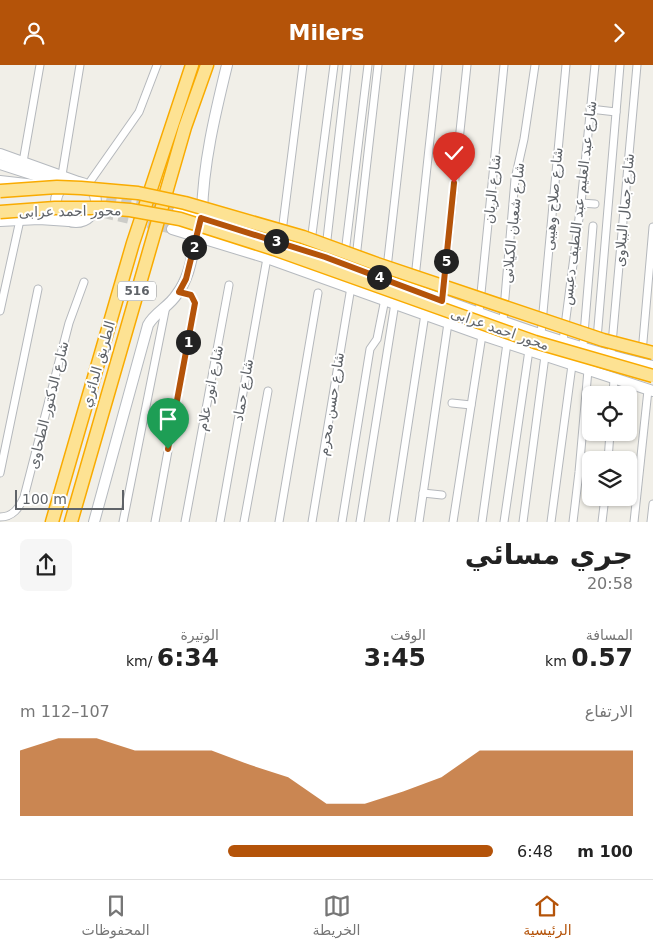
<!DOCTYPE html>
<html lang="ar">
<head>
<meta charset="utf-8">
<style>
  :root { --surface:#fff; --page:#f6f6f6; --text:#222; --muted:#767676; --line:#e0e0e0; --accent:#b45309 }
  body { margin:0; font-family:"DejaVu Sans",Vazirmatn,sans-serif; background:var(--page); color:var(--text); direction:rtl; height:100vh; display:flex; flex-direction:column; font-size:19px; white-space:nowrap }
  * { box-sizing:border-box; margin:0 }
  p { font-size:16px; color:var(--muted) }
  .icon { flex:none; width:28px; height:28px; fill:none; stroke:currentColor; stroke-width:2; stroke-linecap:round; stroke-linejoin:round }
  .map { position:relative; height:457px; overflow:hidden; direction:ltr }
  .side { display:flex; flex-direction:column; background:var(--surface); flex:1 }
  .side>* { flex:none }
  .fabs { position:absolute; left:582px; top:321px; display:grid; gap:10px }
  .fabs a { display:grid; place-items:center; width:55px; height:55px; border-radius:8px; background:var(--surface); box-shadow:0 1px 4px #0004; font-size:25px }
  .scale { position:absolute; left:15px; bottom:12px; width:109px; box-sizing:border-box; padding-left:5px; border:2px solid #5f6368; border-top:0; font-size:14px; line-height:18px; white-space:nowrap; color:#5f6368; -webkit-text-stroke:4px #fff; paint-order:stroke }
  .pin { position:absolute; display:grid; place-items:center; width:42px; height:42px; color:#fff; margin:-51px -21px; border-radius:50% 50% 50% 0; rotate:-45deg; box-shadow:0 0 5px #0007 }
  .pin .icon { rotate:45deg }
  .km { position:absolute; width:25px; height:25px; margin:-12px; border-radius:50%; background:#222; color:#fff; font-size:14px; line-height:25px; text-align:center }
  .round { display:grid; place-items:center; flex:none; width:52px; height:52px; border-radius:8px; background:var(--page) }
  .overview { display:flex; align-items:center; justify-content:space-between; height:85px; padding:0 20px }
  h1 { font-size:28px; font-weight:600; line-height:38px }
  .figures { display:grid; grid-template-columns:repeat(3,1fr); gap:8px; height:85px; padding:5px 20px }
  .figures div { display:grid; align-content:center }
  .figures b { font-size:25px; font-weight:600 }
  .figures small { font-size:14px; font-weight:400 }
  .figures p { font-size:14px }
  .chart { height:140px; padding:10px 20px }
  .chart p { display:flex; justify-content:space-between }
  .chart svg { width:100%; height:90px; margin-top:5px; fill:var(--accent); opacity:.7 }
  ul { padding:0 20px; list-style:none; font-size:16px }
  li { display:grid; grid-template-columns:80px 60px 1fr; align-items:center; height:38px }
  li i { height:12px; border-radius:6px; background:var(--accent) }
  header { display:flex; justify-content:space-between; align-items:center; height:65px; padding:0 20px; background:var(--accent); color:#fff; font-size:22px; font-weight:600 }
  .tab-bar { display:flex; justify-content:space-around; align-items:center; height:70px; border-top:1px solid var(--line); background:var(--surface); font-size:14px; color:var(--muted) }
  .tab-bar a { display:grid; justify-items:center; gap:2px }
  .tab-bar .current { color:var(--accent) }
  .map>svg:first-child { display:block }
</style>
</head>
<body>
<header><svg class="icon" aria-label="forward" viewBox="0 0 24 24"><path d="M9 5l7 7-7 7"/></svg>Milers<svg class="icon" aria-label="person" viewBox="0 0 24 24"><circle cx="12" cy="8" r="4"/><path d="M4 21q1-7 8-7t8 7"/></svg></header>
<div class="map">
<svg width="653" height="457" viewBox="0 0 653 457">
  <rect width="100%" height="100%" fill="#f1efe8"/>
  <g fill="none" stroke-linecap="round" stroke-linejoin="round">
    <!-- secondary-tunnel -->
    <g stroke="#ccccc8" stroke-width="10" stroke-dasharray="10 5" stroke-linecap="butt">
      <path d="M107,131L178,146"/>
      <path d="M104,148L172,164"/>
    </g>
    <!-- street casing -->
    <g stroke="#b5b8bc" stroke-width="9">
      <g id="street">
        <path d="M590,44L616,47"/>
        <path d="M23,97L40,0"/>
        <path d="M62,110L80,0"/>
        <path d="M87,121L139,47L157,0"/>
        <path d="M581,138L595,139"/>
        <path d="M282,167L303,0"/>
        <path d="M311,177L334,0"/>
        <path d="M326,183L347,0"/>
        <path d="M345,188L368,0"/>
        <path d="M356,193L378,0"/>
        <path d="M387,203L410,0"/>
        <path d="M415,213L438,0"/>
        <path d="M442,236L467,0"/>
        <path d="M0,246L20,155"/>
        <path d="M479,248L504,0"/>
        <path d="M503,256L515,114L524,74L535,0"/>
        <path d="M541,269L566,0"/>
        <path d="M597,274L620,0"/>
        <path d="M563,276L581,138L595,0"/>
        <path d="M583,281L593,161"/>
        <path d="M642,288L653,162"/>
        <path d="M611,290L637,0"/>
        <path d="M613,330L614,314"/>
        <path d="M452,338L471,340"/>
        <path d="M608,395L610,368"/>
        <path d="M0,408L38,224"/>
        <path d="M423,428L442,430"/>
        <path d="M0,452C13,452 19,443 24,432L69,258L84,217"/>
        <path d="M123,457L166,241"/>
        <path d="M155,457L195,238L191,230L179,227"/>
        <path d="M185,457L229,220"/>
        <path d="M220,457L267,193"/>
        <path d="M244,457L268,326"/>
        <path d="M279,457L318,228"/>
        <path d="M312,457L351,222"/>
        <path d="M342,457L370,284L377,274L385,234"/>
        <path d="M360,457L395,238"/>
        <path d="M393,457L425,249"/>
        <path d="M419,457L448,258"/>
        <path d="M453,457L482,270"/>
        <path d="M482,457L507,278"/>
        <path d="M504,457L529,285"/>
        <path d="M523,457L545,291"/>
        <path d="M551,457L572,300"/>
        <path d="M573,457L579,407L588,305"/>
        <path d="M602,457L605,432"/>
        <path d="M634,457L648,325"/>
        <path d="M651,457L653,439"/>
      </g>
    </g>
    <!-- secondary casing -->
    <g stroke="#b6babf" stroke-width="12">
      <g id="secondary">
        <path d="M0,89L78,117"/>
        <path d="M0,99L65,120"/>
        <path d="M0,116L35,120"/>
        <circle cx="76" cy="137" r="20"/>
        <path d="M178,146C233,162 287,178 341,197C444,234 546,277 653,301"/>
        <path d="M202,149C203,99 215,49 227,0"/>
        <path d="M0,156L39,154L69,156"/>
        <path d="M172,164L267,193L482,270L653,326"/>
        <path d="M94,457L148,260C155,247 169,242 177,229C191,211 192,187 198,166"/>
      </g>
    </g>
    <!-- highway casing -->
    <g stroke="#f9ab00" stroke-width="15">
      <g id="highway">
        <path d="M52,457L133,178L192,0"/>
        <path d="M71,457L185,62L207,0"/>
      </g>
    </g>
    <!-- street -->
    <use href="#street" stroke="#fff" stroke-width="7"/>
    <!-- secondary -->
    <use href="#secondary" stroke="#fff" stroke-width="10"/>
    <!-- highway -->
    <use href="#highway" stroke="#fde293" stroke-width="12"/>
    <!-- highway-bridge casing -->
    <g stroke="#f9ab00" stroke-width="15" stroke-linecap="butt">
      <g id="highway-bridge">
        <path d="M0,126L57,122L81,123L138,128L185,138L303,172L377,199L603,275L653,288"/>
        <path d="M0,147L55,143H105L130,145L180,154L274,184L535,277L653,311"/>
      </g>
    </g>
    <!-- highway-bridge -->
    <use href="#highway-bridge" stroke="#fde293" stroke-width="12"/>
  </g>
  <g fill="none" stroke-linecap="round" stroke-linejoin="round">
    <!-- route casing -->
    <g stroke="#fff" stroke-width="10">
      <path id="route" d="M168,384L195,238L191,230L179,227L186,214L201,153L325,192L442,236L454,118"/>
    </g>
    <!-- route -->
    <use href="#route" stroke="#b45309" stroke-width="6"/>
  </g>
  <g text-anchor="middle" stroke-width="4" stroke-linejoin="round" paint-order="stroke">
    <!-- shield labels -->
    <rect fill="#fff" stroke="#8f9295" stroke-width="1" x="118" y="216.5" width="38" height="19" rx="4"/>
    <g font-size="12" font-weight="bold" fill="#5f6368">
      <text x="137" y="230">516</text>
    </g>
    <!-- street labels -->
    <g font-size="14" fill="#5f6368" stroke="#fff">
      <text transform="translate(492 124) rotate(-84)" y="5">شارع الريان</text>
      <text transform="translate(553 134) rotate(-85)" y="5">شارع صلاح وهيبى</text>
      <text transform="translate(579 138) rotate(-83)" y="5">شارع عبد العليم عبد اللطيف دعبس</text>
      <text transform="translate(624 145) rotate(-85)" y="5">شارع جمال الببلاوى</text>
      <text transform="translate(70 146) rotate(-1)" y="5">محور احمد عرابى</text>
      <text transform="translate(513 158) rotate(-84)" y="5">شارع شعبان الكيلانى</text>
      <text transform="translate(500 264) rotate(19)" y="5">محور احمد عرابى</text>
      <text transform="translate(98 299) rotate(-74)" y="5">الطريق الدائري</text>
      <text transform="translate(210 323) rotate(-79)" y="5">شارع انور علام</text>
      <text transform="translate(243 325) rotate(-80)" y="5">شارع حماد</text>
      <text transform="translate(331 339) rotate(-81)" y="5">شارع حسن محرم</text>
      <text transform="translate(48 340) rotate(-76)" y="5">شارع الدكتور الطحاوى</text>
    </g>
  </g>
</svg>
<div class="fabs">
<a><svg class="icon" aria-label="locate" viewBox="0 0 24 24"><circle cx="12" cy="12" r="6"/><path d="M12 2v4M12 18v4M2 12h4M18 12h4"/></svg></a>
<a><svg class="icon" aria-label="layers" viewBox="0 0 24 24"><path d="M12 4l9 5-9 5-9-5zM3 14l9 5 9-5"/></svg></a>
</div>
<div class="scale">100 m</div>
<div class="pin" style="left:168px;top:384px;background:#1e9e55"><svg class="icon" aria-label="arrive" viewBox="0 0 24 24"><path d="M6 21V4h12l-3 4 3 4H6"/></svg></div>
<div class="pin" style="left:454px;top:118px;background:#d93025"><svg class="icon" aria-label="check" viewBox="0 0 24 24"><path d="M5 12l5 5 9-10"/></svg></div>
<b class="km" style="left:188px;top:277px">1</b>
<b class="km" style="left:194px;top:182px">2</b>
<b class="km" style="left:276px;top:176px">3</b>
<b class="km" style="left:379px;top:212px">4</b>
<b class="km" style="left:446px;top:196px">5</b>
</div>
<section class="side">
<div class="overview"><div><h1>جري مسائي</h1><p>20:58</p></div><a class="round"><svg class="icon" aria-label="share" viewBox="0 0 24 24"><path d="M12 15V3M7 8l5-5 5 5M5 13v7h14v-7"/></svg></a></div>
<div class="figures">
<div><p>المسافة</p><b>0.57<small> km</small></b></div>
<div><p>الوقت</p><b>3:45</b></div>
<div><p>الوتيرة</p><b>6:34<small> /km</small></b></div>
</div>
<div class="chart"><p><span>الارتفاع</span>107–112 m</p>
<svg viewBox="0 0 160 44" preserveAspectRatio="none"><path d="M0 44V12L10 6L20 6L30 12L40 12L50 12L60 19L70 25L80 38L90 38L100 32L110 25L120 12L130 12L140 12L150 12L160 12V44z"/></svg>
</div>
<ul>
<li><b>100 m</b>6:48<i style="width:56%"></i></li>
</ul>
</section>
<nav class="tab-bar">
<a class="current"><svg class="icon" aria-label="home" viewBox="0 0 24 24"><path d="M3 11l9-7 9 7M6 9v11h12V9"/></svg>الرئيسية</a>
<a><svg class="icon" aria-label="map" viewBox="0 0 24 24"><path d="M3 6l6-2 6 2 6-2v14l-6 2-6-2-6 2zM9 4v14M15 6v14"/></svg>الخريطة</a>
<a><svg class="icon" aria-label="saved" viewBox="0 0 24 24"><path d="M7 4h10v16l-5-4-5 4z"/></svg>المحفوظات</a>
</nav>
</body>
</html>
